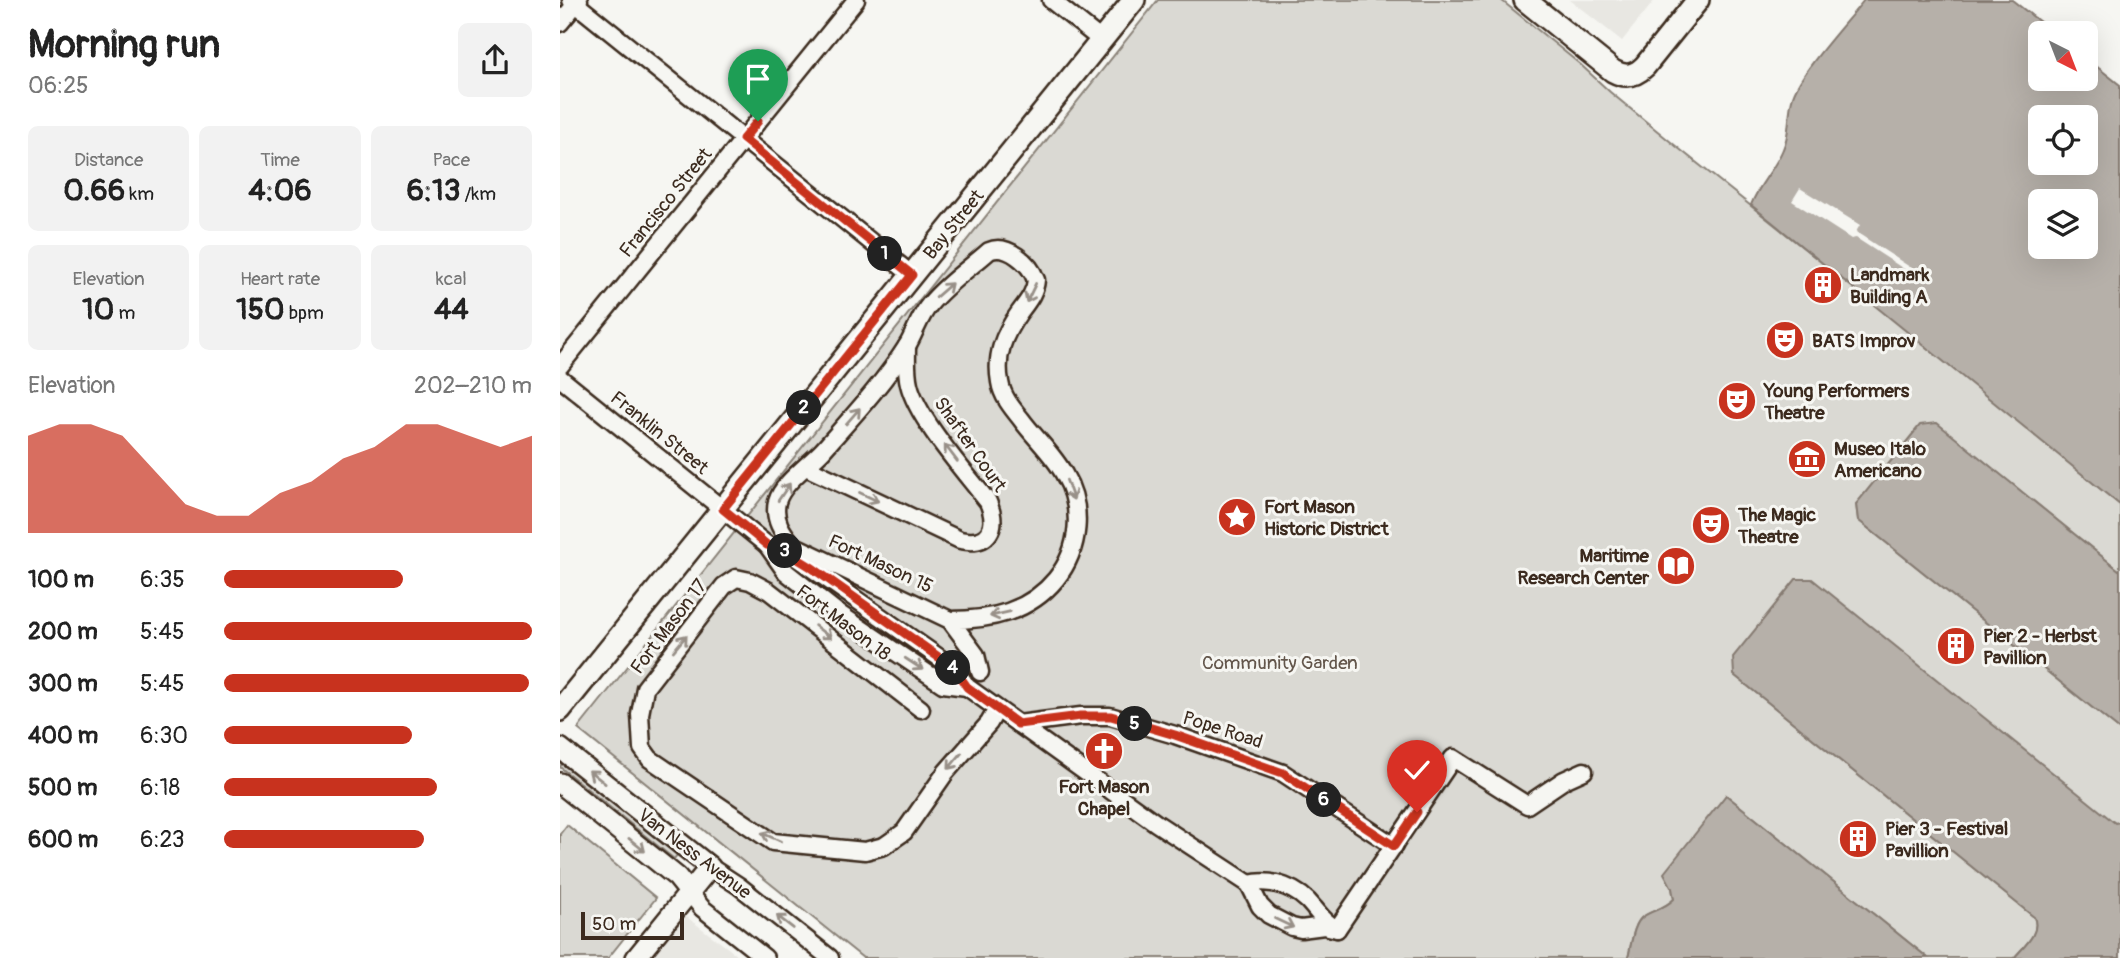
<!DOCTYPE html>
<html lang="en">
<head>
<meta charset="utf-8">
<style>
  :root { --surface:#fff; --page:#f2f2f2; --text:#222; --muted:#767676; --accent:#c8321e }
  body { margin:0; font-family:Pangolin,sans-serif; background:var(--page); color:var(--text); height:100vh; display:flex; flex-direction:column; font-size:26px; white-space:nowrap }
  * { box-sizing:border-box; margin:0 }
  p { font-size:23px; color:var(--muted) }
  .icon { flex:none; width:38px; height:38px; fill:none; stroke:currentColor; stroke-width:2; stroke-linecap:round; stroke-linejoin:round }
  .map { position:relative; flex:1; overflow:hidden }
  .drawer { display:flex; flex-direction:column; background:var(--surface); width:560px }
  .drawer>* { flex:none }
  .needle { width:46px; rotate:138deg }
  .tools { position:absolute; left:1468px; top:21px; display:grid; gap:14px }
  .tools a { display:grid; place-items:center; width:70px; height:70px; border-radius:10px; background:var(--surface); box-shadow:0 7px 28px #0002; font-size:35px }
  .scale { position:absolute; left:21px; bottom:18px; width:103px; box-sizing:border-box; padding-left:7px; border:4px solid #3b2a1e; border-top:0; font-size:19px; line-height:24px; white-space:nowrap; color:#3b2a1e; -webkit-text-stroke:5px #f6f6f2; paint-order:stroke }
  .pin { position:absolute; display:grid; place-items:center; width:60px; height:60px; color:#fff; margin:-72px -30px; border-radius:50% 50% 50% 0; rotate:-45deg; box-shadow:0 0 7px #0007 }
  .pin .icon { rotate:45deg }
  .km { position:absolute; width:35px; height:35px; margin:-18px; border-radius:50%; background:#222; color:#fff; font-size:19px; line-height:35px; text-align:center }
  .round { display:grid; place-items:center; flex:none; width:74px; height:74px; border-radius:10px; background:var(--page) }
  .summary { display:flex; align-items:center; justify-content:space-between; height:119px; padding:0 28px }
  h1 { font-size:38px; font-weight:800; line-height:52px }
  .figures { display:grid; grid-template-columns:repeat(3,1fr); gap:10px; height:119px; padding:7px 28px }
  .figures div { display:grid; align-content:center; border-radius:10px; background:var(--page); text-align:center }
  .figures b { font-size:30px; font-weight:800 }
  .figures small { font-size:19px; font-weight:400 }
  .figures p { font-size:19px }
  .chart { height:196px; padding:14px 28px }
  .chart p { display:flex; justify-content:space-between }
  .chart svg { width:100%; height:126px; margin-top:7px; fill:var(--accent); opacity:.7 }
  ul { padding:0 28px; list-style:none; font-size:23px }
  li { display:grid; grid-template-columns:112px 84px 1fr; align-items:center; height:52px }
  li i { height:18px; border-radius:9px; background:var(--accent) }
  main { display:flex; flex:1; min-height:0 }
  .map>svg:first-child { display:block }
</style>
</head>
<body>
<main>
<section class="drawer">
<div class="summary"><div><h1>Morning run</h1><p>06:25</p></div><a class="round"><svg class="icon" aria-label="share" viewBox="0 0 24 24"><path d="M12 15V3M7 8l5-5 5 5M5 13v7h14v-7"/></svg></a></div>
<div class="figures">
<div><p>Distance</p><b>0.66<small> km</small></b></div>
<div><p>Time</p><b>4:06</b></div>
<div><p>Pace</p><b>6:13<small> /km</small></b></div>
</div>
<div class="figures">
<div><p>Elevation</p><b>10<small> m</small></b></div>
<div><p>Heart rate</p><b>150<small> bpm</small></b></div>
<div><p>kcal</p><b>44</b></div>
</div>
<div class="chart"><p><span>Elevation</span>202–210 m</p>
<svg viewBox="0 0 160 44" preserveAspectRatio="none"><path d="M0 44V10L10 6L20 6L30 10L40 22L50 34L60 38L70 38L80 30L90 26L100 18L110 14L120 6L130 6L140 10L150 14L160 10V44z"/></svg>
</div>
<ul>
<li><b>100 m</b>6:35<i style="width:58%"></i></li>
<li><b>200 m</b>5:45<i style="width:100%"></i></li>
<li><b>300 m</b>5:45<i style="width:99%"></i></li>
<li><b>400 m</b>6:30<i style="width:61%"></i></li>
<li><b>500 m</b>6:18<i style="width:69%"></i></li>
<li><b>600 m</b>6:23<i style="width:65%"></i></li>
</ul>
</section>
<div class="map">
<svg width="1560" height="958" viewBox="0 0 1560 958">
  <rect width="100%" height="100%" fill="#f6f6f2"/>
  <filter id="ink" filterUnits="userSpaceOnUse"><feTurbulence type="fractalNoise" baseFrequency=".0143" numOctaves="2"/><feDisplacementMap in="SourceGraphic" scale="14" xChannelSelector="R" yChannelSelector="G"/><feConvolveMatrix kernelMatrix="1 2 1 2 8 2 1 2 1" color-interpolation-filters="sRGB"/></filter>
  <g filter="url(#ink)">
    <!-- built -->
    <g fill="#e8e7e2">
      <path d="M1010,0H1095L1062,41Z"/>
      <path d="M124,915L181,958H91Z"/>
    </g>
    <!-- green -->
    <g fill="#dad9d3" stroke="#8a8278" stroke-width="2">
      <path d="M598,0H941L1021,65L1050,92L1117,147L1369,348L1560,505V571L1376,423L1296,504L1298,520L1560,730V822L1555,823L1174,675L1474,917C1481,933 1464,946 1454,958H1368L1166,795L1112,888L1114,899C1104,909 1095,909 1084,916C1073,922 1071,947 1068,958H303L18,729Z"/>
      <path d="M3,762L111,850L117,855L114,859L0,767Z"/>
      <path d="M7,825L96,898L48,958H0V834Z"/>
    </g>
    <!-- water -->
    <g fill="#b6b0a9" stroke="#857a71" stroke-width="2" fill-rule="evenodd">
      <path d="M1304,0H1452L1494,33H1480V79H1526V58L1560,85V505L1191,205C1199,184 1215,169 1223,149C1231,132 1227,113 1233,96C1242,70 1286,23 1304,0ZM1480,117H1526V163H1480ZM1480,201H1526V247H1480Z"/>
      <path d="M1377,423L1560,571V730L1298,520L1296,504L1360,425Z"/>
      <path d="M1236,579H1252L1555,823L1560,822V958H1454C1464,946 1481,933 1474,917L1174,675L1173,657Z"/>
      <path d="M1166,795L1368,958H1068C1071,947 1073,922 1084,916C1095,909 1104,909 1114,899L1112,888L1104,873Z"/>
    </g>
    <!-- pier -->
    <path fill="#f6f6f2" d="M1240,188L1300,225L1296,232L1353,269L1350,273L1296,238L1291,239L1232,201Z"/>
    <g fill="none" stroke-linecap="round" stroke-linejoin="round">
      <!-- minor casing -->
      <g stroke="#3b2a1e" stroke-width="21">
        <g id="minor">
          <path d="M11,0L352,275"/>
          <path d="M491,0L541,40"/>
          <path d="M0,23L19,0"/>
          <path d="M0,366L296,0"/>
          <path d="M0,378L207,545L237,558L394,668L407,687L596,823L689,884L700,906L709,915L732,927L741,929L764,926L777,929"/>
          <path d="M248,468L400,540C429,546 439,528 428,502C406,473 357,419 349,384C346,372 347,359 347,346"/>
          <path d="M207,545L226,572L278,613L383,684L407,687"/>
          <path d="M390,620C431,620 469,612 496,579C520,549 524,507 504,474C493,454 474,437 461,419C452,408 442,396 440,382C435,355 444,334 459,313C467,302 475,293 476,280C470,263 447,243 429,251C410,268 386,284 370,304C359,317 355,333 347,346C323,384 292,417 263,450C249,465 222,483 217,502C213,519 222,532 233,545L390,620L416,655L420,672"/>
          <path d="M361,709L209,591L190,581L176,578L164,586L85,688L80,714L82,748L90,759L213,842L305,851L324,846L344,832L386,772L429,723L437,709"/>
          <path d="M458,724L521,716H550L615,735L723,773L834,846"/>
          <path d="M150,867L179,886L270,958"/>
          <path d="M689,884C712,878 739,888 754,908C761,916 764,922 774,927"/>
          <path d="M129,892L142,908L205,958"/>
          <path d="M777,929L893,758L967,805L1004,780L1024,771"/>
        </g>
      </g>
      <!-- tertiary casing -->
      <g stroke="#3b2a1e" stroke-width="24">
        <g id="tertiary">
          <path d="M0,748L150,867L76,958"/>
          <path d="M0,783L117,877L129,892"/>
        </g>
      </g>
      <!-- secondary casing -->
      <g stroke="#3b2a1e" stroke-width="26">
        <g id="secondary">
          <path d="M965,0L1053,71C1066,78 1075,76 1085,66L1138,0"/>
          <path d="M0,710L574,0"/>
        </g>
      </g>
      <!-- minor -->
      <use href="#minor" stroke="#f6f6f2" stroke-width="16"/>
      <!-- tertiary -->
      <use href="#tertiary" stroke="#f6f6f2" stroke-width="19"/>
      <!-- secondary -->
      <use href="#secondary" stroke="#f6f6f2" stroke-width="21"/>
    </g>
    <!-- one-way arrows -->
    <defs><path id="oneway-shaft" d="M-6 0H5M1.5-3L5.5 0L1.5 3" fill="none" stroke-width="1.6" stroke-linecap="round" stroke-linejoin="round" transform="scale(1.75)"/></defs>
    <g stroke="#989088">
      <use href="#oneway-shaft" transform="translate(384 290) rotate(-41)"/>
      <use href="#oneway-shaft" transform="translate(471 293) rotate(116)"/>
      <use href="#oneway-shaft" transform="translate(293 416) rotate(-49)"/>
      <use href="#oneway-shaft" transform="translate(391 453) rotate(-127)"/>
      <use href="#oneway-shaft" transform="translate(510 490) rotate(70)"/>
      <use href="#oneway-shaft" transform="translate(224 492) rotate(-56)"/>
      <use href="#oneway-shaft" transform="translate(309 497) rotate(25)"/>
      <use href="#oneway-shaft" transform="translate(440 614) rotate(167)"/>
      <use href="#oneway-shaft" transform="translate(263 632) rotate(37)"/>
      <use href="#oneway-shaft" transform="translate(120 643) rotate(-50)"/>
      <use href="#oneway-shaft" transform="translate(354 664) rotate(33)"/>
      <use href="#oneway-shaft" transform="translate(395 761) rotate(130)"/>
      <use href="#oneway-shaft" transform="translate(37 777) rotate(-141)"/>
      <use href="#oneway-shaft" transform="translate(211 837) rotate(-156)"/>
      <use href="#oneway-shaft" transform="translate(77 845) rotate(39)"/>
      <use href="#oneway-shaft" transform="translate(225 922) rotate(-142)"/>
      <use href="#oneway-shaft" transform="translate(724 923) rotate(25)"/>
    </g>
  </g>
  <g fill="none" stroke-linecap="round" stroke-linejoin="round" filter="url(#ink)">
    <!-- route casing -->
    <g stroke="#fff" stroke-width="14">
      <path id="route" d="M198,121L183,139L352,275L163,509L207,545L225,551L251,567L394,668L407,687L458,724L521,716H551L615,735L723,773L834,846L857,812"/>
    </g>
    <!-- route -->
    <use href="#route" stroke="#c8321e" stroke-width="9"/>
  </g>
  <!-- icons -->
  <defs>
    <g id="building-disc" transform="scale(2.0125)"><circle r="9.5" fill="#c8321e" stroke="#f6f6f2"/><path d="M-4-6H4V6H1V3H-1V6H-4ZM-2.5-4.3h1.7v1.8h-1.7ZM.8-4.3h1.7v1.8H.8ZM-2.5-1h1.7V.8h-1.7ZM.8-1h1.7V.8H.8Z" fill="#fff"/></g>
    <g id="theatre-disc" transform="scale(2.0125)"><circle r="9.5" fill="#c8321e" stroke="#f6f6f2"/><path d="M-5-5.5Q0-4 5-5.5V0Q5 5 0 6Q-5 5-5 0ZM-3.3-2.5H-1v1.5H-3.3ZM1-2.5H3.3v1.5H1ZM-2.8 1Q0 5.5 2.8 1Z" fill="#fff"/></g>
    <g id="museum-disc" transform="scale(2.0125)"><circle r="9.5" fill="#c8321e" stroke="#f6f6f2"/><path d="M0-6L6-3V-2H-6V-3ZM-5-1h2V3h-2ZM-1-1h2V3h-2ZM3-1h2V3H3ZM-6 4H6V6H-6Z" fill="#fff"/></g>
    <g id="sight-disc" transform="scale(2.0125)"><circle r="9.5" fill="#c8321e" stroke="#f6f6f2"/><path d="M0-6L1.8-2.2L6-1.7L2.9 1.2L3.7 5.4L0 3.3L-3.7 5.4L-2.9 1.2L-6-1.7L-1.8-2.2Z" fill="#fff"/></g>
    <g id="library-disc" transform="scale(2.0125)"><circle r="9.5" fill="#c8321e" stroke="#f6f6f2"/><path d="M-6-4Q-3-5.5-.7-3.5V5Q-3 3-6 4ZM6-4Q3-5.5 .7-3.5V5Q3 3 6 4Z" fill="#fff"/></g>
    <g id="church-disc" transform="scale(2.0125)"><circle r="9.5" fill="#c8321e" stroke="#f6f6f2"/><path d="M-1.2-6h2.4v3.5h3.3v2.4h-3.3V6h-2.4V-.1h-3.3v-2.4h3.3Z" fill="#fff"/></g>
  </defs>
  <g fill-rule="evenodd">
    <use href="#building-disc" x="1263" y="285"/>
    <use href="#theatre-disc" x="1225" y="340"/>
    <use href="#theatre-disc" x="1177" y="401"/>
    <use href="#museum-disc" x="1247" y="459"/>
    <use href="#sight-disc" x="677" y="517"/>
    <use href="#theatre-disc" x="1151" y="525"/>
    <use href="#library-disc" x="1116" y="566"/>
    <use href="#building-disc" x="1396" y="646"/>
    <use href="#church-disc" x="544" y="751"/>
    <use href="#building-disc" x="1298" y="839"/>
  </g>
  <g text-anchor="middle" stroke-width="6" stroke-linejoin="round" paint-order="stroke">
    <!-- street labels -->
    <g font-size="19" fill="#3b2a1e" stroke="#f6f6f2">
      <text transform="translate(105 202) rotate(-51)" y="7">Francisco Street</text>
      <text transform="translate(393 224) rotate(-51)" y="7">Bay Street</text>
      <text transform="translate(100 432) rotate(39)" y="7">Franklin Street</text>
      <text transform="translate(411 444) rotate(55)" y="7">Shafter Court</text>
      <text transform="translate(321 563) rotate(25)" y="7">Fort Mason 15</text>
      <text transform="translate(284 622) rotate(37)" y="7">Fort Mason 18</text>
      <text transform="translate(108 626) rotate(-53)" y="7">Fort Mason 17</text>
      <text transform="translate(663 729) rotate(18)" y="7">Pope Road</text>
      <text transform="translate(135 853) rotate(37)" y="7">Van Ness Avenue</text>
    </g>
    <!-- poi labels -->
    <g font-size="19" font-weight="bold" fill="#3b2a1e" stroke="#f6f6f2" text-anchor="start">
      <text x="1290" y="281">Landmark<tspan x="1290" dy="22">Building A</tspan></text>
      <text x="1252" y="347">BATS Improv</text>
      <text x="1204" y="397">Young Performers<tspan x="1204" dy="22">Theatre</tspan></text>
      <text x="1274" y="455">Museo Italo<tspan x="1274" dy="22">Americano</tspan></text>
      <text x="704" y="513">Fort Mason<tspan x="704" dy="22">Historic District</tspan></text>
      <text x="1178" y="521">The Magic<tspan x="1178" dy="22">Theatre</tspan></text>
      <text x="1089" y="562" text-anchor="end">Maritime<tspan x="1089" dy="22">Research Center</tspan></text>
      <text x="1423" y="642">Pier 2 - Herbst<tspan x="1423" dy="22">Pavillion</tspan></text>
      <text x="544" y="793" text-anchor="middle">Fort Mason<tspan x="544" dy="22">Chapel</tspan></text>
      <text x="1325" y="835">Pier 3 - Festival<tspan x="1325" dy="22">Pavillion</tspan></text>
    </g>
    <!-- park labels -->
    <g font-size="19" fill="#63564b" stroke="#f6f6f2">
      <text x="720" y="669">Community Garden</text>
    </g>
  </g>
</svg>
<div class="tools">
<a><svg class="needle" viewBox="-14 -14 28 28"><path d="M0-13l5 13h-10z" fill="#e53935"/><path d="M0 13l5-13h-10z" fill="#767676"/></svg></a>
<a><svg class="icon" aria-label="locate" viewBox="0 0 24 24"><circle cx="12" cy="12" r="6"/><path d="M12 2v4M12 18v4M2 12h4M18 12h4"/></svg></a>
<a><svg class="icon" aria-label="layers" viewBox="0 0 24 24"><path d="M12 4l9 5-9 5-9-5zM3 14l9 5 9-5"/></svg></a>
</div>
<div class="scale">50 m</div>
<div class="pin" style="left:198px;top:121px;background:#1e9e55"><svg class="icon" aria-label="arrive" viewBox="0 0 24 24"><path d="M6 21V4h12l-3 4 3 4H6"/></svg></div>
<div class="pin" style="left:857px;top:812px;background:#d93025"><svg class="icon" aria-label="check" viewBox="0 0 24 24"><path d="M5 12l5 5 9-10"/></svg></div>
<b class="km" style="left:325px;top:254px">1</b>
<b class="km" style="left:244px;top:408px">2</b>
<b class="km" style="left:225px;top:551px">3</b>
<b class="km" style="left:393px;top:668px">4</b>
<b class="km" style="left:575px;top:724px">5</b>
<b class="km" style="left:764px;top:800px">6</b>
</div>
</main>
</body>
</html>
